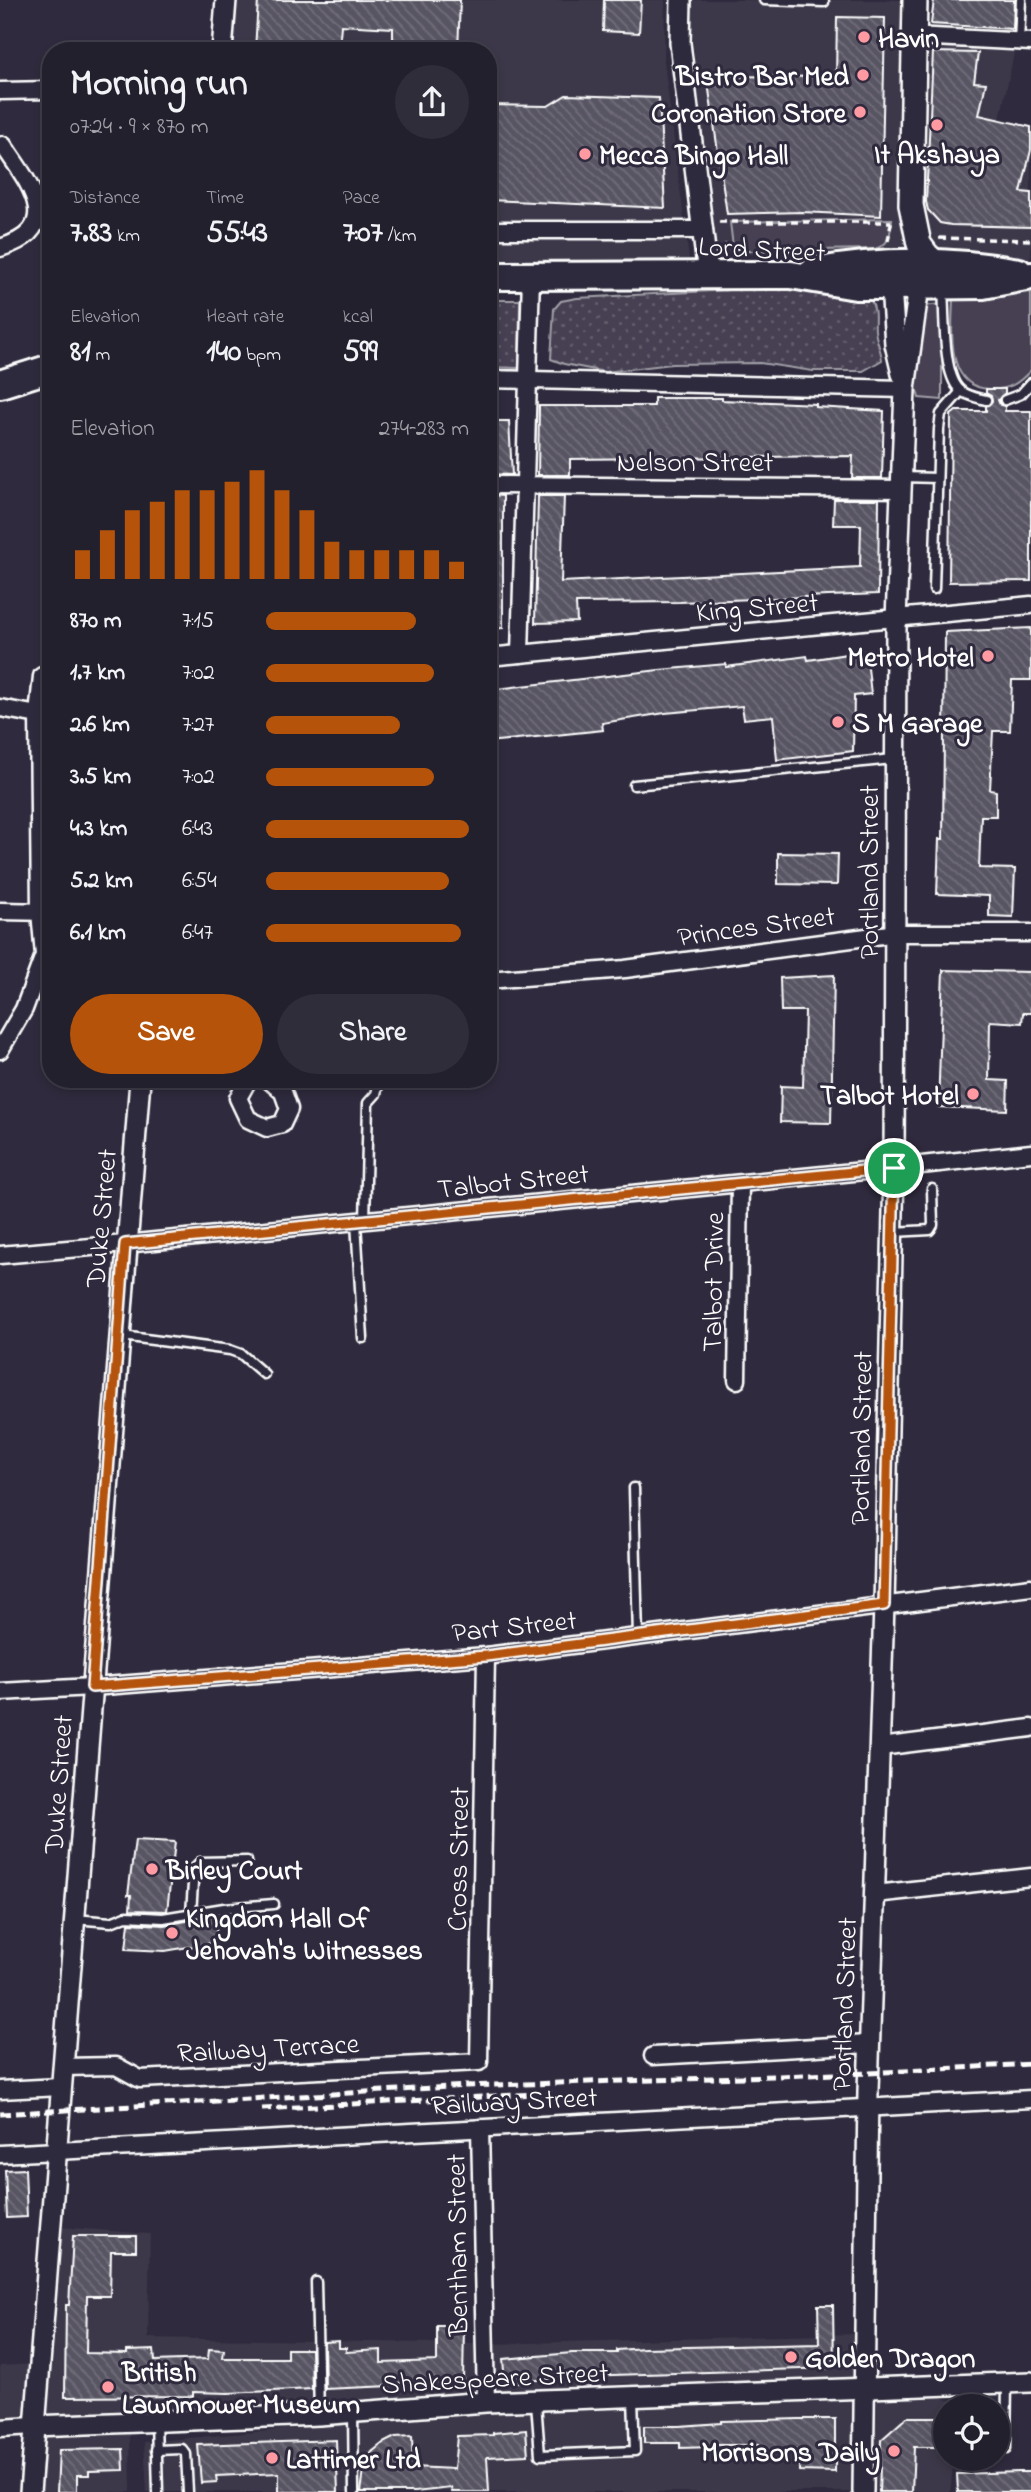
<!DOCTYPE html>
<html lang="en">
<head>
<meta charset="utf-8">
<style>
  :root { --surface:#23202e; --page:#2f2d3a; --text:#f1f3f6; --muted:#a3a3aa; --line:#403e4a; --accent:#b45309 }
  body { margin:0; font-family:"Indie Flower",sans-serif; background:var(--page); color:var(--text); height:100vh; display:flex; flex-direction:column; font-size:26px; white-space:nowrap }
  * { box-sizing:border-box; margin:0 }
  p { font-size:23px; color:var(--muted) }
  .icon { flex:none; width:38px; height:38px; fill:none; stroke:currentColor; stroke-width:2; stroke-linecap:round; stroke-linejoin:round }
  .map { position:relative; flex:1; overflow:hidden }
  .drawer { position:absolute; left:42px; top:42px; width:455px; height:1046px; display:flex; flex-direction:column; background:var(--surface); border-radius:28px; box-shadow:0 4px 10px #0003,0 0 0 2px var(--line) }
  .drawer>* { flex:none }
  .controls { position:absolute; left:933px; top:2394px; display:grid; gap:14px }
  .controls a { display:grid; place-items:center; width:77px; height:77px; border-radius:50%; background:var(--surface); box-shadow:0 4px 10px #0003,0 0 0 2px var(--line); font-size:35px }
  .pin { position:absolute; display:grid; place-items:center; width:60px; height:60px; color:#fff; margin:-30px; border:4px solid #fff; border-radius:50%; box-shadow:0 2px 7px #0007 }
  .round { display:grid; place-items:center; flex:none; width:74px; height:74px; border-radius:37px; background:var(--page) }
  .summary { display:flex; align-items:center; justify-content:space-between; height:119px; padding:0 28px }
  h1 { font-size:38px; font-weight:800; line-height:52px }
  .metrics { display:grid; grid-template-columns:repeat(3,1fr); gap:10px; height:119px; padding:7px 28px }
  .metrics div { display:grid; align-content:center }
  .metrics b { font-size:30px; font-weight:800 }
  .metrics small { font-size:19px; font-weight:400 }
  .metrics p { font-size:19px }
  .chart { height:196px; padding:14px 28px }
  .chart p { display:flex; justify-content:space-between }
  .chart svg { width:100%; height:126px; margin-top:7px; stroke:var(--accent); stroke-width:6 }
  .cta { display:flex; gap:14px; margin-top:auto; padding:14px 28px }
  .cta a { flex:1; height:80px; border-radius:42px; background:var(--accent); color:#fff; font-size:28px; font-weight:800; line-height:80px; text-align:center }
  .cta a+a { background:var(--page); color:var(--text) }
  ul { padding:0 28px; list-style:none; font-size:23px }
  li { display:grid; grid-template-columns:112px 84px 1fr; align-items:center; height:52px }
  li i { height:18px; border-radius:9px; background:var(--accent) }
  .map>svg:first-child { display:block }
</style>
</head>
<body>
<div class="map">
<svg width="1031" height="2492" viewBox="0 0 1031 2492">
  <defs>
    <pattern id="grass-dots" width="8" height="8" patternUnits="userSpaceOnUse" patternTransform="scale(1.75)"><rect width="8" height="8" fill="#464152"/><path d="M2 2h.1M6 6h.1" fill="none" stroke="#625e6c" stroke-width="1.8" stroke-linecap="round"/></pattern>
    <pattern id="building-back-hatch" width="6" height="6" patternUnits="userSpaceOnUse" patternTransform="scale(1.75)"><rect width="6" height="6" fill="#595564"/><path d="M-1 5l2 2M0 0l6 6M5-1l2 2" fill="none" stroke="#726e7b"/></pattern>
  </defs>
  <rect width="100%" height="100%" fill="#2f2a3d"/>
  <filter id="ink" filterUnits="userSpaceOnUse"><feTurbulence type="fractalNoise" baseFrequency=".0143" numOctaves="2"/><feDisplacementMap in="SourceGraphic" scale="14" xChannelSelector="R" yChannelSelector="G"/><feConvolveMatrix kernelMatrix="1 2 1 2 8 2 1 2 1" color-interpolation-filters="sRGB"/></filter>
  <g filter="url(#ink)">
    <!-- built -->
    <g fill="#3c3749">
      <path d="M226,0H665L664,61L691,275L488,276V51H221Z"/>
      <path d="M692,0H917L920,41L1015,49L992,156L1031,157V257L714,254L691,21Z"/>
      <path d="M60,2227L150,2234L148,2338L493,2344L857,2334L879,2374L962,2405L945,2406V2459H954L950,2492H147L144,2442L494,2411L633,2407L630,2383L505,2392L130,2435L131,2492H42L26,2434L0,2425V2366L53,2363Z"/>
    </g>
    <!-- grass -->
    <g fill="url(#grass-dots)" stroke="#a2a0a8" stroke-width="2">
      <path d="M749,289L799,290L871,300C877,314 874,317 875,330C876,341 881,349 882,360L863,371H813L760,363L672,364L605,372L564,364L551,359L554,309L561,301L577,298Z"/>
      <path d="M488,300H520L519,368L488,367Z"/>
    </g>
    <!-- garden -->
    <g fill="#464152" stroke="#a2a0a8" stroke-width="2">
      <path d="M892,219C890,234 891,244 875,249L748,251L733,247L730,222Z"/>
      <path d="M1031,292V370C1018,384 1009,390 989,389C943,387 953,326 953,294Z"/>
      <path d="M942,304V400L919,398L913,376L923,306Z"/>
    </g>
    <!-- building -->
    <g fill="url(#building-back-hatch)" stroke="#fff" stroke-width="2">
      <path d="M258,0H460L458,51H393V28L341,25L339,51H255Z"/>
      <path d="M604,0H641L639,33L603,31Z"/>
      <path d="M934,0H1014L1013,29L931,24Z"/>
      <path d="M837,17L885,18L881,216L802,212L727,214L707,76L836,77Z"/>
      <path d="M933,52L978,53L974,82L986,83L979,115L1031,127V150L1021,192L1031,193V227L951,225L940,223L928,210L926,202Z"/>
      <path d="M566,95L659,98L665,208L488,200V105L548,106Z"/>
      <path d="M986,389H1005V393L998,400L1000,405L1005,406V411H1031V581L949,582L951,415L956,411H986V406L992,401L991,396L986,393Z"/>
      <path d="M654,398H722V400L816,404V407L884,411L882,478H852L853,456L570,459V475H538L539,406H654Z"/>
      <path d="M488,421H509L512,475L488,474Z"/>
      <path d="M488,495L503,496V628L488,629Z"/>
      <path d="M538,496H564L561,582L860,567L861,525H833L834,499H879L878,594L680,602L576,603L577,622L535,623Z"/>
      <path d="M1031,628V680H1012L1010,731H993L990,790L996,791V816H981L979,868L1015,869L1013,917L989,916V896L937,894L939,839H943L945,632Z"/>
      <path d="M866,651L871,694L854,696L853,751L777,760L773,716L744,719L742,706L665,713L602,723L603,730L488,742V690L659,670L726,664V667L807,656L808,660Z"/>
      <path d="M778,853L838,854L837,885L778,884Z"/>
      <path d="M943,970L1031,972V1013H1023L1022,1023L990,1021L989,1080L1008,1081L1007,1110L938,1107Z"/>
      <path d="M834,975L831,1123L780,1122L781,1086L803,1087L805,1011H781L780,978Z"/>
      <path d="M135,1840L175,1842L167,1911L130,1910L131,1895H128Z"/>
      <path d="M214,1916L218,1942L165,1951L126,1949L129,1923L164,1925Z"/>
      <path d="M25,2169L27,2217L7,2218L5,2170Z"/>
      <path d="M73,2236H136V2251H111L110,2296H87L86,2353L127,2354V2351L154,2350L155,2361L208,2359L209,2349L224,2350L223,2358H287V2349H311L312,2389L228,2393L193,2392V2396L65,2397L66,2305H69Z"/>
      <path d="M818,2305H833L834,2368L581,2376L505,2383L503,2359L572,2353H617V2350L645,2348L819,2344Z"/>
      <path d="M437,2326H464L463,2383H390L391,2386L325,2389L324,2342L339,2341V2348H346V2352L381,2350V2363L437,2361Z"/>
      <path d="M907,2417H945V2447H914L912,2492H879L881,2440Z"/>
      <path d="M799,2419H835V2472L799,2471V2450L758,2451V2445H712V2447L680,2448V2443H644V2426H679L721,2423V2421Z"/>
      <path d="M526,2430L528,2455L487,2457L489,2492H452L451,2488L415,2492H361L365,2463L372,2452L383,2443L395,2437L412,2436L413,2467L454,2469L457,2436L493,2435V2433Z"/>
      <path d="M336,2440L338,2492H279V2473L216,2476L217,2482L201,2483L198,2445Z"/>
      <path d="M123,2449L124,2470L89,2471V2475H77V2492H57L59,2450Z"/>
      <path d="M1019,2472H1031V2492H958L957,2474Z"/>
    </g>
    <g fill="none" stroke-linecap="round" stroke-linejoin="round">
      <!-- service casing -->
      <g stroke="#fff" stroke-width="13">
        <g id="service">
          <path d="M764,0L824,2"/>
          <path d="M1019,42L1021,0"/>
          <path d="M943,289C945,312 942,374 960,390C966,396 978,398 986,400"/>
          <path d="M1005,400L1021,394L1031,383"/>
          <path d="M902,477L937,478"/>
          <path d="M934,589L939,429L941,414L961,391"/>
          <path d="M634,785L893,759"/>
          <path d="M365,1221L368,1103L376,1094L379,1082"/>
          <path d="M356,1222L363,1338"/>
          <path d="M893,1232L930,1230L933,1225L932,1189"/>
          <path d="M122,1336L230,1350L241,1354L264,1374"/>
          <path d="M634,1488L638,1637"/>
          <path d="M191,1914L194,1868L200,1862L247,1861"/>
          <path d="M74,1919L111,1922L126,1916L163,1918L224,1908L274,1904"/>
          <path d="M316,2282L319,2415"/>
          <path d="M536,2402L540,2455L635,2451L633,2399"/>
          <path d="M353,2412L354,2492"/>
          <path d="M156,2421L158,2492"/>
          <path d="M1006,2449L1007,2384"/>
          <path d="M156,2450L182,2449L186,2454L188,2492"/>
        </g>
      </g>
      <!-- minor casing -->
      <g stroke="#fff" stroke-width="21">
        <g id="minor">
          <path d="M914,36L1031,42"/>
          <path d="M0,91L51,90"/>
          <path d="M488,230H704"/>
          <path d="M0,248C67,228 28,182 3,145"/>
          <path d="M488,379L905,389"/>
          <path d="M488,485L901,489"/>
          <path d="M520,654L531,276"/>
          <path d="M488,657L1031,605"/>
          <path d="M0,708L38,715"/>
          <path d="M0,911L50,912"/>
          <path d="M488,980L625,969L897,933H1031"/>
          <path d="M0,1050L24,1009L44,955L40,912L38,715L42,676H51"/>
          <path d="M248,1080L238,1098L248,1119L267,1128L282,1124L289,1109L283,1092L269,1080"/>
          <path d="M0,1255L125,1244L894,1168L1031,1153"/>
          <path d="M737,1380L740,1184"/>
          <path d="M0,1692L92,1687L486,1656L1031,1587"/>
          <path d="M880,1747L1031,1728"/>
          <path d="M875,1894L1031,1877"/>
          <path d="M653,2056L869,2044"/>
          <path d="M62,2067L116,2066L140,2079L479,2062L486,1656"/>
          <path d="M0,2090L61,2087"/>
          <path d="M480,2128L486,2402"/>
          <path d="M0,2154L1031,2099"/>
          <path d="M0,2428L34,2426"/>
        </g>
      </g>
      <!-- tertiary casing -->
      <g stroke="#fff" stroke-width="24">
        <g id="tertiary">
          <path d="M681,0L680,43L708,275"/>
          <path d="M222,51L226,0"/>
          <path d="M891,286L895,344L902,374"/>
          <path d="M34,2426L319,2415L486,2402L1031,2382"/>
          <path d="M30,2492L140,1080"/>
          <path d="M863,2492L868,2091L884,1605L894,1168L896,620L905,389L919,286"/>
        </g>
      </g>
      <!-- secondary casing -->
      <g stroke="#fff" stroke-width="28">
        <path id="secondary" d="M915,0L911,205L919,244L927,255L937,264"/>
      </g>
      <!-- trunk casing -->
      <g stroke="#fff" stroke-width="32">
        <g id="trunk">
          <path d="M813,272C880,260 952,260 1019,272"/>
          <path d="M488,276L791,275L856,286H891L983,285L1031,276"/>
          <path d="M0,384L51,368"/>
        </g>
      </g>
      <!-- path -->
      <g stroke="#fff" stroke-width="3.5" stroke-dasharray="7 5" stroke-linecap="butt">
        <path d="M719,222H891"/>
        <path d="M939,238L1031,240"/>
        <path d="M888,241L892,218"/>
        <path d="M724,245L750,251"/>
        <path d="M786,251L806,250"/>
      </g>
      <!-- service -->
      <use href="#service" stroke="#2f2a3d" stroke-width="8"/>
      <!-- minor -->
      <use href="#minor" stroke="#2f2a3d" stroke-width="16"/>
      <!-- tertiary -->
      <use href="#tertiary" stroke="#2f2a3d" stroke-width="19"/>
      <!-- secondary -->
      <use href="#secondary" stroke="#2f2a3d" stroke-width="23"/>
      <!-- trunk -->
      <use href="#trunk" stroke="#2f2a3d" stroke-width="26"/>
      <!-- rail -->
      <g stroke="#fff" stroke-width="5" stroke-dasharray="10 5" stroke-linecap="butt">
        <path d="M262,2109L552,2093"/>
        <path d="M0,2114L466,2086L868,2073L1031,2064"/>
      </g>
    </g>
  </g>
  <g fill="none" stroke-linecap="round" stroke-linejoin="round" filter="url(#ink)">
    <!-- route casing -->
    <g stroke="#fff" stroke-width="14">
      <path id="route" d="M894,1168L884,1605L486,1656L92,1687L125,1244Z"/>
    </g>
    <!-- route -->
    <use href="#route" stroke="#b45309" stroke-width="9"/>
  </g>
  <!-- markers -->
  <g fill="#ff9aa2" stroke="#2f2a3d" stroke-width="2.5">
    <circle cx="864" cy="37" r="7"/>
    <circle cx="863" cy="75" r="7"/>
    <circle cx="860" cy="112" r="7"/>
    <circle cx="937" cy="125" r="7"/>
    <circle cx="585" cy="154" r="7"/>
    <circle cx="988" cy="656" r="7"/>
    <circle cx="838" cy="722" r="7"/>
    <circle cx="973" cy="1094" r="7"/>
    <circle cx="152" cy="1869" r="7"/>
    <circle cx="172" cy="1933" r="7"/>
    <circle cx="791" cy="2357" r="7"/>
    <circle cx="108" cy="2387" r="7"/>
    <circle cx="894" cy="2451" r="7"/>
    <circle cx="272" cy="2458" r="7"/>
  </g>
  <g text-anchor="middle" stroke-width="6" stroke-linejoin="round" paint-order="stroke">
    <!-- poi labels -->
    <g font-size="28" font-weight="bold" fill="#fff" stroke="#2f2a3d" text-anchor="start">
      <text x="878" y="47">Havin</text>
      <text x="849" y="85" text-anchor="end">Bistro Bar Med</text>
      <text x="846" y="122" text-anchor="end">Coronation Store</text>
      <text x="937" y="163" text-anchor="middle">It Akshaya</text>
      <text x="599" y="164">Mecca Bingo Hall</text>
      <text x="974" y="666" text-anchor="end">Metro Hotel</text>
      <text x="852" y="732">S M Garage</text>
      <text x="959" y="1104" text-anchor="end">Talbot Hotel</text>
      <text x="166" y="1879">Birley Court</text>
      <text x="186" y="1927">Kingdom Hall Of<tspan x="186" dy="32">Jehovah's Witnesses</tspan></text>
      <text x="805" y="2367">Golden Dragon</text>
      <text x="122" y="2381">British<tspan x="122" dy="32">Lawnmower Museum</tspan></text>
      <text x="880" y="2461" text-anchor="end">Morrisons Daily</text>
      <text x="286" y="2468">Lattimer Ltd</text>
    </g>
    <!-- street labels -->
    <g font-size="28" fill="#fff" stroke="#2f2a3d">
      <text transform="translate(762 248) rotate(3)" y="10">Lord Street</text>
      <text x="695" y="471">Nelson Street</text>
      <text transform="translate(757 606) rotate(-5)" y="10">King Street</text>
      <text transform="translate(868 872) rotate(-90)" y="10">Portland Street</text>
      <text transform="translate(756 925) rotate(-8)" y="10">Princes Street</text>
      <text transform="translate(513 1180) rotate(-6)" y="10">Talbot Street</text>
      <text transform="translate(100 1218) rotate(-85)" y="10">Duke Street</text>
      <text transform="translate(712 1282) rotate(-89)" y="10">Talbot Drive</text>
      <text transform="translate(860 1438) rotate(-89)" y="10">Portland Street</text>
      <text transform="translate(514 1625) rotate(-6)" y="10">Part Street</text>
      <text transform="translate(57 1784) rotate(-86)" y="10">Duke Street</text>
      <text transform="translate(457 1859) rotate(-89)" y="10">Cross Street</text>
      <text transform="translate(843 2004) rotate(-88)" y="10">Portland Street</text>
      <text transform="translate(268 2047) rotate(-3)" y="10">Railway Terrace</text>
      <text transform="translate(514 2100) rotate(-3)" y="10">Railway Street</text>
      <text transform="translate(456 2245) rotate(-91)" y="10">Bentham Street</text>
      <text transform="translate(495 2377) rotate(-3)" y="10">Shakespeare Street</text>
    </g>
  </g>
</svg>
<div class="controls">
<a><svg class="icon" aria-label="locate" viewBox="0 0 24 24"><circle cx="12" cy="12" r="6"/><path d="M12 2v4M12 18v4M2 12h4M18 12h4"/></svg></a>
</div>
<div class="pin" style="left:894px;top:1168px;background:#1e9e55"><svg class="icon" aria-label="arrive" viewBox="0 0 24 24"><path d="M6 21V4h12l-3 4 3 4H6"/></svg></div>
<section class="drawer">
<div class="summary"><div><h1>Morning run</h1><p>07:24 · 9 × 870 m</p></div><a class="round"><svg class="icon" aria-label="share" viewBox="0 0 24 24"><path d="M12 15V3M7 8l5-5 5 5M5 13v7h14v-7"/></svg></a></div>
<div class="metrics">
<div><p>Distance</p><b>7.83<small> km</small></b></div>
<div><p>Time</p><b>55:43</b></div>
<div><p>Pace</p><b>7:07<small> /km</small></b></div>
</div>
<div class="metrics">
<div><p>Elevation</p><b>81<small> m</small></b></div>
<div><p>Heart rate</p><b>140<small> bpm</small></b></div>
<div><p>kcal</p><b>599</b></div>
</div>
<div class="chart"><p><span>Elevation</span>274–283 m</p>
<svg viewBox="0 0 160 44" preserveAspectRatio="none"><path d="M5 44V34M15 44V27M25 44V20M35 44V17M45 44V13M55 44V13M65 44V10M75 44V6M85 44V13M95 44V20M105 44V31M115 44V34M125 44V34M135 44V34M145 44V34M155 44V38"/></svg>
</div>
<ul>
<li><b>870 m</b>7:15<i style="width:74%"></i></li>
<li><b>1.7 km</b>7:02<i style="width:83%"></i></li>
<li><b>2.6 km</b>7:27<i style="width:66%"></i></li>
<li><b>3.5 km</b>7:02<i style="width:83%"></i></li>
<li><b>4.3 km</b>6:43<i style="width:100%"></i></li>
<li><b>5.2 km</b>6:54<i style="width:90%"></i></li>
<li><b>6.1 km</b>6:47<i style="width:96%"></i></li>
</ul>
<div class="cta"><a>Save</a><a>Share</a></div>
</section>
</div>
</body>
</html>
